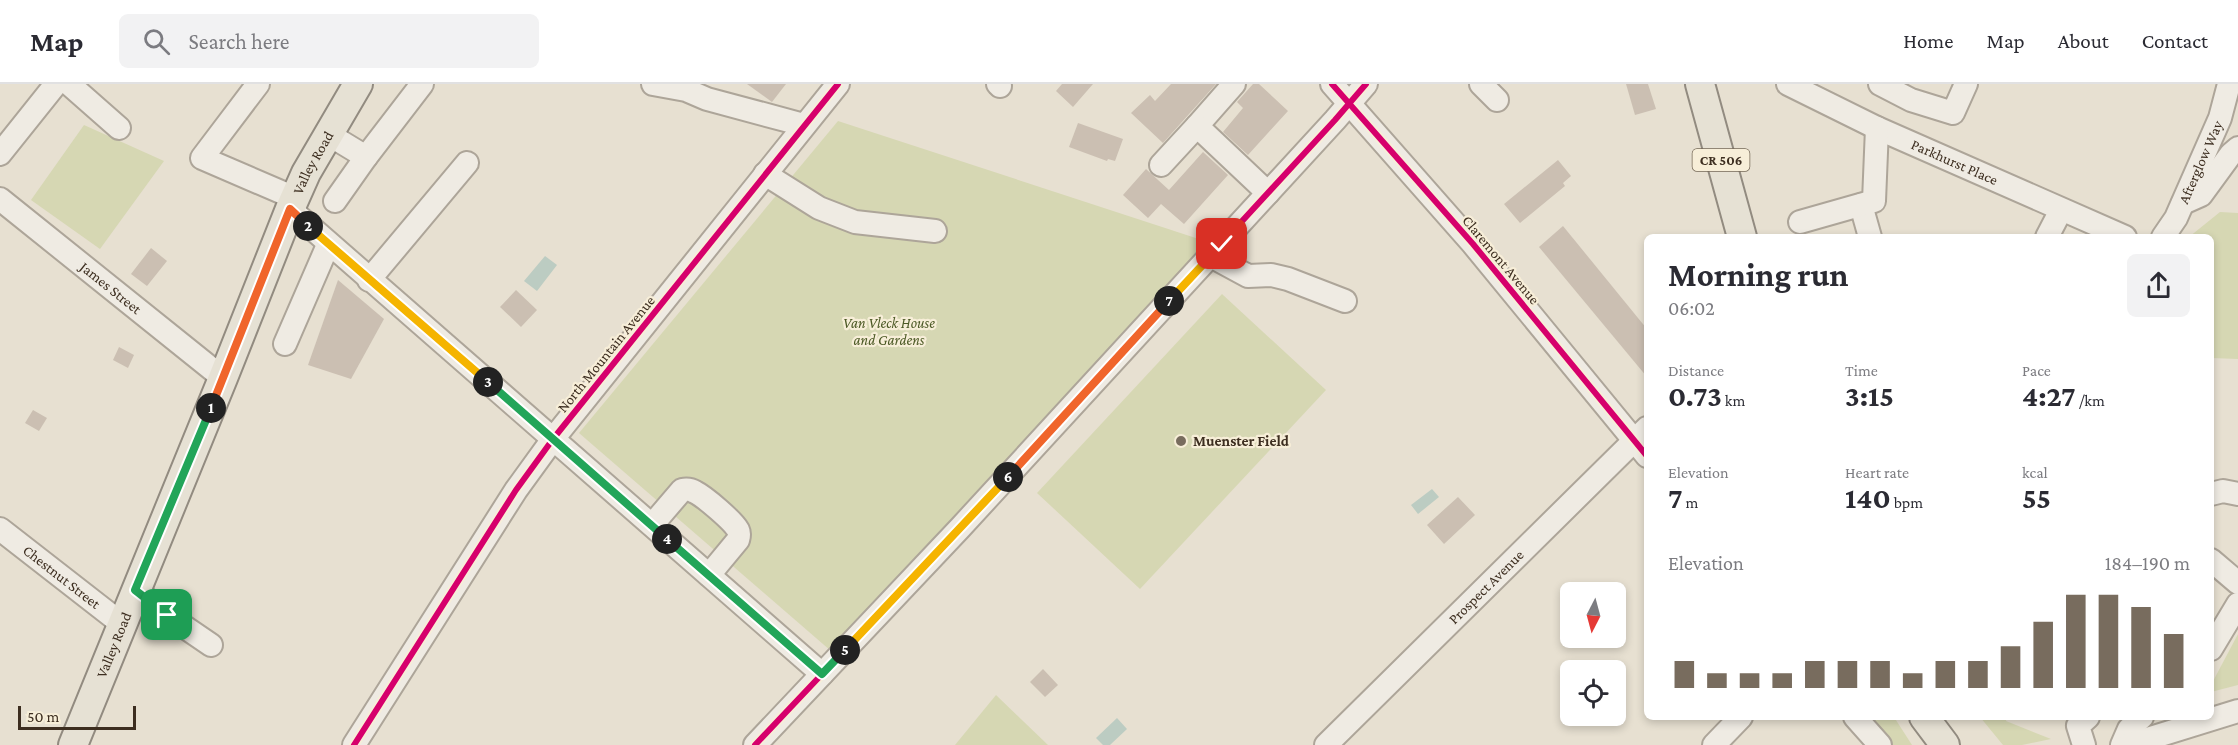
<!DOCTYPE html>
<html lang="en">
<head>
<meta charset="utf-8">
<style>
  :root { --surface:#fff; --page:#f2f2f3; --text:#2b2b33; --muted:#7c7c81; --line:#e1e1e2; --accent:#786c5e }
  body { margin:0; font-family:"Crimson Pro",serif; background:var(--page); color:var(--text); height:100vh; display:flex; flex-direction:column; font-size:22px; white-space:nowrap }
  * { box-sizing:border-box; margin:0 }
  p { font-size:20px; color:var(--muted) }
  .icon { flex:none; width:33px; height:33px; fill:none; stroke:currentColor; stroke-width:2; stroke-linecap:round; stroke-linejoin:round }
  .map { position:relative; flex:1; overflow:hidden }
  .sheet { position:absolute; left:1644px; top:150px; width:570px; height:486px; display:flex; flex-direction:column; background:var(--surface); border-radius:9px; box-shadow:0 3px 9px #0003 }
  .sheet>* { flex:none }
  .needle { width:39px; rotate:186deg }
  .buttons { position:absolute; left:1560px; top:498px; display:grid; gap:12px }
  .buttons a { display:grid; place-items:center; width:66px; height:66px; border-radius:9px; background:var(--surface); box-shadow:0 3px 9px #0003; font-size:30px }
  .scale { position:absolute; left:18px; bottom:15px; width:118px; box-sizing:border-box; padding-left:6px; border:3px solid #3d2e20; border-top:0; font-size:16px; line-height:21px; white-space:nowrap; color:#3d2e20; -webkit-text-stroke:4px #f7eed8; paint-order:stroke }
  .pin { position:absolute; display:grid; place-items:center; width:51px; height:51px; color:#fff; margin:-26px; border-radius:12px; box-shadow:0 3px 9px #0006 }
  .km { position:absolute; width:30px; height:30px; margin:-15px; border-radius:50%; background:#222; color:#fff; font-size:16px; line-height:30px; text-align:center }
  .round { display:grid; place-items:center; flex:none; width:63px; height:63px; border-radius:9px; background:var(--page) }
  .headline { display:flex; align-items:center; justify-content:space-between; height:102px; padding:0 24px }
  h1 { font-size:33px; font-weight:700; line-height:45px }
  .metrics { display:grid; grid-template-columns:repeat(3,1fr); gap:9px; height:102px; padding:6px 24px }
  .metrics div { display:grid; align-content:center }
  .metrics b { font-size:30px; font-weight:700 }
  .metrics small { font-size:16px; font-weight:400 }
  .metrics p { font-size:16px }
  .chart { height:168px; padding:12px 24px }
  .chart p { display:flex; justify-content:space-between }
  .chart svg { width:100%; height:108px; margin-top:6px; stroke:var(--accent); stroke-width:6 }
  header { display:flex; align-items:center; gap:36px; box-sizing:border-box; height:84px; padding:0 30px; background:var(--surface); border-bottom:2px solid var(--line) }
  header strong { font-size:28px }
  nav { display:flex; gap:33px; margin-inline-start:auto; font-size:21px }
  .search { width:420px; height:54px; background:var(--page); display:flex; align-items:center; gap:15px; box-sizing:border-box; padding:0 21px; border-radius:9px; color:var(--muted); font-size:22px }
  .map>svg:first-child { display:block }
</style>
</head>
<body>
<header>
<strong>Map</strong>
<div class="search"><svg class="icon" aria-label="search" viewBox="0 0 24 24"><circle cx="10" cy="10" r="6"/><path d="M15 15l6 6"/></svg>Search here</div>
<nav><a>Home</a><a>Map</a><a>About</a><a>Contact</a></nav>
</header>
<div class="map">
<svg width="2238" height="661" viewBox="0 0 2238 661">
  <rect width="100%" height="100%" fill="#e7e0d1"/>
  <!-- green -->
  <g fill="#d6d7b3">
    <path d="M838,37L1208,158L831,567L579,349Z"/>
    <path d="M84,41L164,77L100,165L31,116Z"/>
    <path d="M2220,128L2238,129V275L2211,274V153H2189Z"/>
    <path d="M1222,210L1326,306L1140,505L1037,409Z"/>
    <path d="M2238,550V601L2211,608V601Z"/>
    <path d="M996,611L1048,661H955Z"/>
    <path d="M1870,633H1894L1912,661H1892Z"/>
    <path d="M1980,633H2007L2006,637L2051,655L2022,661H2003Z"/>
  </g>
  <!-- water -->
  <g fill="#bcccc2">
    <path d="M545,172L557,181L537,207L524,197Z"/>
    <path d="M1432,405L1439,413L1418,430L1411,421Z"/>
    <path d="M1117,634L1127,645L1110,661H1103L1096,654Z"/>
  </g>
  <!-- building -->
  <g fill="#cbbfb2">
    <path d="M747,0H786L772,18Z"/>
    <path d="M1062,0H1093L1073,23L1056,7Z"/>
    <path d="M1171,0H1216L1163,59L1131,29L1150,11L1155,17Z"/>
    <path d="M1253,0H1259L1288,27L1248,71L1223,48L1243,24L1237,18Z"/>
    <path d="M1626,0H1648L1656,25L1635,31Z"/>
    <path d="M1078,39L1123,55L1115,77L1108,75L1107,77L1069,63Z"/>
    <path d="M1203,68L1228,91L1184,140L1161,120L1148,134L1123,111L1146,85L1169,106Z"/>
    <path d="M1558,76L1571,92L1563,99L1565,102L1520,139L1504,120Z"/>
    <path d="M1563,142L1647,245V293L1539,163Z"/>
    <path d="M151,164L167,177L147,202L131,190Z"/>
    <path d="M338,196L384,235L351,295L308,281Z"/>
    <path d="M516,206L537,226L521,243L500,223Z"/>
    <path d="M119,263L134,271L128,284L113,276Z"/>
    <path d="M33,326L47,334L39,347L25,339Z"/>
    <path d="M1458,413L1475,431L1444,460L1427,441Z"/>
    <path d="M1043,585L1058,601L1045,613L1030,598Z"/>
  </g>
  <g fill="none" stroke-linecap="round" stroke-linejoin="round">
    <!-- minor casing -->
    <g stroke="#ada599" stroke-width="26">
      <g id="minor">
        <path d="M69,0L119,44"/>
        <path d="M258,0L202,74L295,114"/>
        <path d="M653,0L686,6L707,15L804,41"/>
        <path d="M998,0L1000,2"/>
        <path d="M1332,0L1473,160L1647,372"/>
        <path d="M1481,0L1497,16"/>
        <path id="s1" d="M1788,0L1877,44L2125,153"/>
        <path d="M1880,0L1911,16L1953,29L1966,0"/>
        <path d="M1197,42L1234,0"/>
        <path d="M328,50L366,73L422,0"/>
        <path d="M0,70L56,0"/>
        <path d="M1161,81L1197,42L1268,109"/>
        <path d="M765,90L819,124L855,138L935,147"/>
        <path id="s2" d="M0,115L223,294"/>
        <path d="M335,117L366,73"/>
        <path d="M2183,119L2201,111L2231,70L2238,64"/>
        <path d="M1861,121L1870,153"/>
        <path d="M290,125L822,590"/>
        <path d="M1800,138L1874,117L1877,44"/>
        <path d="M2047,153L2061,126"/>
        <path id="s3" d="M2163,153L2176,134L2220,34L2229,0"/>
        <path d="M1211,172L1248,192L1271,191L1288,195L1345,217"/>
        <path d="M369,196L467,79"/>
        <path d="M285,260L328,161"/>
        <path d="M2211,410L2223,407L2238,410"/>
        <path d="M652,441L682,406C687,405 690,405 695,408C705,413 733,437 738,446C740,450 739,452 738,456L709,491"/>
        <path id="s4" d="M0,445L122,540"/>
        <path d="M2211,476L2238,499"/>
        <path d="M136,506L167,531L211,561"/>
        <path d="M2211,565L2238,520"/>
        <path d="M1855,633L1880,661"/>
        <path d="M354,661L516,406L553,355L838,0"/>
        <path d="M755,661L960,444L1335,36L1366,0"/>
        <path id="s5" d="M1326,661L1647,344"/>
        <path d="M1714,661L1741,633"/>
        <path d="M2084,661L2078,642L2088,633"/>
        <path d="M2122,661L2129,645L2142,633"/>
        <path d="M2128,661L2238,627"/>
      </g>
    </g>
    <!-- major casing -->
    <g stroke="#928b80" stroke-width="32">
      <g id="major">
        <path d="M1700,0L1742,153"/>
        <path d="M1924,633L1945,661"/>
        <path id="s6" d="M73,661L223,294L290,125L306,89L358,0"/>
      </g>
    </g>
    <!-- minor -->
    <use href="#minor" stroke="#efebe3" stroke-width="22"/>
    <!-- major -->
    <use href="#major" stroke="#e6e1d4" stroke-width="28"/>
    <!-- cycleway casing -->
    <g stroke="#f7eed8" stroke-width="10">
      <g id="cycleway">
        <path d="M1332,0L1473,160L1647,372"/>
        <path d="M354,661L516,406L553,355L838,0"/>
        <path d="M755,661L960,444L1335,36L1366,0"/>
      </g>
    </g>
    <!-- cycleway -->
    <use href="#cycleway" stroke="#d6006c" stroke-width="6"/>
  </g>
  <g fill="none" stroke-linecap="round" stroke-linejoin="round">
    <!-- split-1 casing -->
    <g stroke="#fff" stroke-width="12">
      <path id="split-1" d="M167,531L135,506L211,324"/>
    </g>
    <!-- split-2 casing -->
    <g stroke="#fff" stroke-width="12">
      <path id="split-2" d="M211,324L290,125L308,142"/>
    </g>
    <!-- split-3 casing -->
    <g stroke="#fff" stroke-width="12">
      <path id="split-3" d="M308,142L488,298"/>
    </g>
    <!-- split-4 casing -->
    <g stroke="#fff" stroke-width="12">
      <path id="split-4" d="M488,298L667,455"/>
    </g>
    <!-- split-5 casing -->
    <g stroke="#fff" stroke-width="12">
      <path id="split-5" d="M667,455L822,590L845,566"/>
    </g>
    <!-- split-6 casing -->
    <g stroke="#fff" stroke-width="12">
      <path id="split-6" d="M845,566L1008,393"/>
    </g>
    <!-- split-7 casing -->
    <g stroke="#fff" stroke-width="12">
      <path id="split-7" d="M1008,393L1169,217"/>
    </g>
    <!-- split-8 casing -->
    <g stroke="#fff" stroke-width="12">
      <path id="split-8" d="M1169,217L1222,160"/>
    </g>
    <!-- split-1 -->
    <use href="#split-1" stroke="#22a559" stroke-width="8"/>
    <!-- split-2 -->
    <use href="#split-2" stroke="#f0652b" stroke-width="8"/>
    <!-- split-3 -->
    <use href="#split-3" stroke="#f5b400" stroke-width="8"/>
    <!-- split-4 -->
    <use href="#split-4" stroke="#22a559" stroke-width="8"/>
    <!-- split-5 -->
    <use href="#split-5" stroke="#22a559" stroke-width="8"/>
    <!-- split-6 -->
    <use href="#split-6" stroke="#f5b400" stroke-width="8"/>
    <!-- split-7 -->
    <use href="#split-7" stroke="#f0652b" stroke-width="8"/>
    <!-- split-8 -->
    <use href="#split-8" stroke="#f5b400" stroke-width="8"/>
  </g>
  <!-- markers -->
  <circle fill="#786c5e" stroke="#f7eed8" stroke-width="2" cx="1181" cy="357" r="6"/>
  <g text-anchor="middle" stroke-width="4.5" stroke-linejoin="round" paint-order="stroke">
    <!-- shield labels -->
    <rect fill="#f7eed8" stroke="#756857" stroke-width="1.5" x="1692.5" y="65" width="57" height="22" rx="4.5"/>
    <g font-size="14" font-weight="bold" fill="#3d2e20">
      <text x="1721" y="81">CR 506</text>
    </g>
    <!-- street labels -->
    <g font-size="15" fill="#3d2e20" stroke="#f7eed8">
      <text dy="5" stroke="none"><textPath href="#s3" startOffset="84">Afterglow Way</textPath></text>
      <text dy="5" stroke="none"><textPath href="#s6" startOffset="630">Valley Road</textPath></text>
      <text dy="5" stroke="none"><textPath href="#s1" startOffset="184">Parkhurst Place</textPath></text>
      <text transform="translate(1501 176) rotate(50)" y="5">Claremont Avenue</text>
      <text dy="5" stroke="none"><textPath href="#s2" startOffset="142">James Street</textPath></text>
      <text transform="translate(606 270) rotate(-51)" y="5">North Mountain Avenue</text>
      <text dy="5" stroke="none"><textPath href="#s4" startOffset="78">Chestnut Street</textPath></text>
      <text dy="5" stroke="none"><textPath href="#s5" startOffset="225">Prospect Avenue</textPath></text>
      <text dy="5" stroke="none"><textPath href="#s6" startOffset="108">Valley Road</textPath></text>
    </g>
    <!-- park labels -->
    <g font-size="15" font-style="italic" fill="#4d5a26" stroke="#f7eed8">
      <text x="889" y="244">Van Vleck House<tspan x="889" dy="17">and Gardens</tspan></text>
    </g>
    <!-- poi labels -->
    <g font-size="15" font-weight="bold" fill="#3d2e20" stroke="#f7eed8" text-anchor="start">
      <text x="1193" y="362">Muenster Field</text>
    </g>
  </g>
</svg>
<div class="buttons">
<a><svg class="needle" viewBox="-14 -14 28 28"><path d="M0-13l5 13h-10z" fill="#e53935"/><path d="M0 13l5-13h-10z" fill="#7c7c81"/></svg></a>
<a><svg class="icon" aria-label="locate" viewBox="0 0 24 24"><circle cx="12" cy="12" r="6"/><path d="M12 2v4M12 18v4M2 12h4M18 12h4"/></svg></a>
</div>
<div class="scale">50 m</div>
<div class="pin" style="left:167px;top:531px;background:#1e9e55"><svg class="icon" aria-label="arrive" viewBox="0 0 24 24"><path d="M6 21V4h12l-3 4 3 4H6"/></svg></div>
<div class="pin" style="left:1222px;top:160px;background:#d93025"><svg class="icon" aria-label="check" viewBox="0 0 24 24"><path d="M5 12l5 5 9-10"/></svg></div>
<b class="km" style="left:211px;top:324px">1</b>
<b class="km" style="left:308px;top:142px">2</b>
<b class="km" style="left:488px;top:298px">3</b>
<b class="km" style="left:667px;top:455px">4</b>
<b class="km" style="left:845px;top:566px">5</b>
<b class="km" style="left:1008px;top:393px">6</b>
<b class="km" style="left:1169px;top:217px">7</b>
<section class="sheet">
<div class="headline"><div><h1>Morning run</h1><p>06:02</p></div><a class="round"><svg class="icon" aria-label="share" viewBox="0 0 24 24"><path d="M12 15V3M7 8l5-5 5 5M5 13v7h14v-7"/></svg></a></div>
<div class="metrics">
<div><p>Distance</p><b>0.73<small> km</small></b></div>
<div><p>Time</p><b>3:15</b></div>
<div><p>Pace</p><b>4:27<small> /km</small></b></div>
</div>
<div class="metrics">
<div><p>Elevation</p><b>7<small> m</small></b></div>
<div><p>Heart rate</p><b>140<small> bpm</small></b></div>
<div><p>kcal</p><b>55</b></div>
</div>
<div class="chart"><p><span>Elevation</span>184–190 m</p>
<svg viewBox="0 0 160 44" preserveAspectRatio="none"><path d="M5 44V33M15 44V38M25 44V38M35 44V38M45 44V33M55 44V33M65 44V33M75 44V38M85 44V33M95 44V33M105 44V27M115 44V17M125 44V6M135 44V6M145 44V11M155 44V22"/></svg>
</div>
</section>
</div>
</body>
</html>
